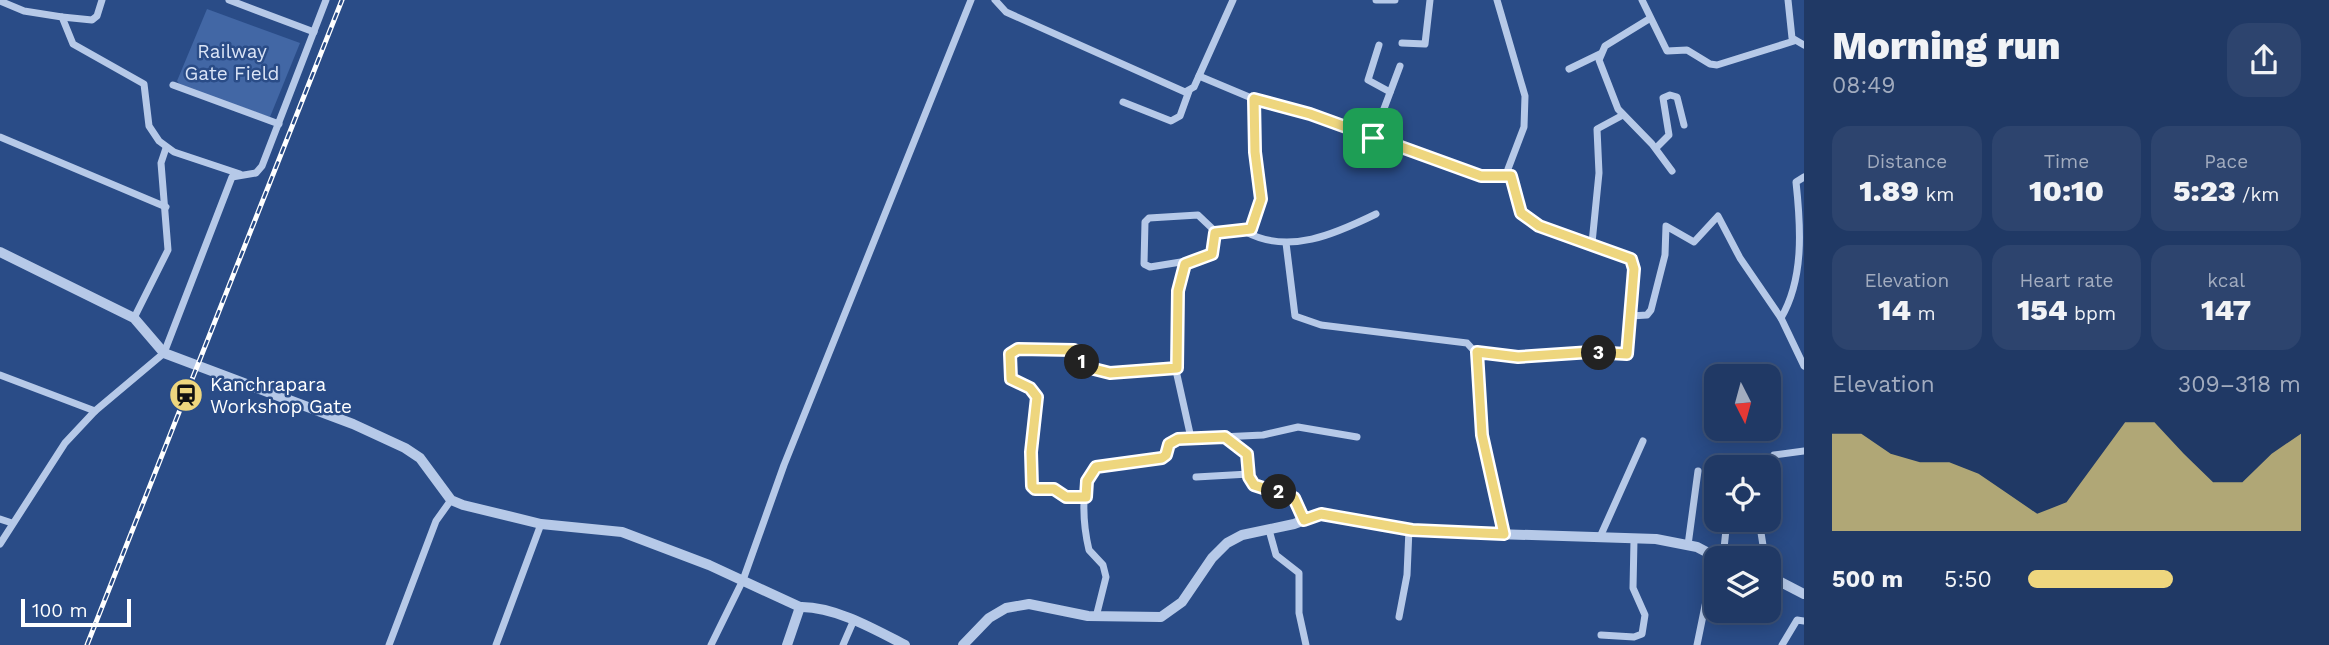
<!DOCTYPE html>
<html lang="en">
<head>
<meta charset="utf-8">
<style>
  :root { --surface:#203965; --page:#2d446e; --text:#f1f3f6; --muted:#a2acbf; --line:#3d5379; --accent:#eed67e }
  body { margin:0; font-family:"Work Sans",sans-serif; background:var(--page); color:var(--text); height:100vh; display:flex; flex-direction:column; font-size:26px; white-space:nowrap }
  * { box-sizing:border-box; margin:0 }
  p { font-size:23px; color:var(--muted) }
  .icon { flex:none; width:38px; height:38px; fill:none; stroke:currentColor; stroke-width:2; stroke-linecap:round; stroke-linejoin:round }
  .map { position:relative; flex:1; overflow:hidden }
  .sheet { display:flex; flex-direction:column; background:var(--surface); width:525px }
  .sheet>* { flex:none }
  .needle { width:46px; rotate:174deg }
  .controls { position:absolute; left:1704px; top:364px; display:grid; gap:14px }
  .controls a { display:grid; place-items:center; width:77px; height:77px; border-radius:14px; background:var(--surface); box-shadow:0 4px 18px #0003,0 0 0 2px var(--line); font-size:35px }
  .scale { position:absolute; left:21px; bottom:18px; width:110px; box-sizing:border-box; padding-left:7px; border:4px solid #fff; border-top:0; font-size:19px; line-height:24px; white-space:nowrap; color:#fff; -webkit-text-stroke:5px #2a4c87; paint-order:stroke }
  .pin { position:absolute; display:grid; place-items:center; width:60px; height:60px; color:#fff; margin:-30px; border-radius:14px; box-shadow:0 4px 10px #0006 }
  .km { position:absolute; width:35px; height:35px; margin:-18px; border-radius:50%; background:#222; color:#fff; font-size:19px; line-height:35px; text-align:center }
  .round { display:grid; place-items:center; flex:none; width:74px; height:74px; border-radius:21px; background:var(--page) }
  .headline { display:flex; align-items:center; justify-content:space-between; height:119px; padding:0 28px }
  h1 { font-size:38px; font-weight:800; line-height:52px }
  .figures { display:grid; grid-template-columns:repeat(3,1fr); gap:10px; height:119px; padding:7px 28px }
  .figures div { display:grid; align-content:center; border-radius:18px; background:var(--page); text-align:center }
  .figures b { font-size:30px; font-weight:800 }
  .figures small { font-size:19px; font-weight:400 }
  .figures p { font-size:19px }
  .chart { height:196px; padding:14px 28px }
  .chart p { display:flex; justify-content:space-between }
  .chart svg { width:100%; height:126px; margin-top:7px; fill:var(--accent); opacity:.7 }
  ul { padding:0 28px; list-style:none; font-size:23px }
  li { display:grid; grid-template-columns:112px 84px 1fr; align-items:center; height:52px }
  li i { height:18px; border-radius:9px; background:var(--accent) }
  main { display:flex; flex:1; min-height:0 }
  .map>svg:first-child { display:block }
</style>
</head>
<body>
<main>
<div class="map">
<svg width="1804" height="645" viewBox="0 0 1804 645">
  <rect width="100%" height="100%" fill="#2a4c87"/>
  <!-- green -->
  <path fill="#4267a5" d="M207,9L300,43L270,117L181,86L177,81Z"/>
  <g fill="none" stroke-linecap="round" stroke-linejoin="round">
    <!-- minor -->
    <g stroke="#b6c9e8" stroke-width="7">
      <path d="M229,0L314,32"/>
      <path d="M995,0L1006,12L1185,92L1194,87L1233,0"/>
      <path d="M1376,0H1395"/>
      <path d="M1497,0L1525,96L1524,127L1508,169L1521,213L1539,226L1628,255L1634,269L1628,352L1625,355L1591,352L1518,357L1477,352L1484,450L1504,534"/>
      <path d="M1642,0L1667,51L1687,50L1710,64L1717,65L1794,41"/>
      <path d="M1788,0L1792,38L1804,45"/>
      <path d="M0,1L24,11L62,17L73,44L144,84L149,126L159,141L174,152L240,174"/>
      <path d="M62,17L92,20L97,16L102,0"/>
      <path d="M1649,19L1605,46L1599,60L1618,109L1652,144L1672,171"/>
      <path d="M1402,43L1425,44L1430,0"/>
      <path d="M1379,45L1368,80L1390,92"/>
      <path d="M1569,69L1600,54"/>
      <path d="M1199,76L1261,102L1310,114L1481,176H1511"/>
      <path d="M173,85L279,124"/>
      <path d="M1123,102L1171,121L1180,116L1189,91"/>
      <path d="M0,137L166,207"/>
      <path d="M1373,138L1400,66"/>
      <path d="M1656,148L1669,135L1663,98L1670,95L1677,97L1684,125"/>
      <path d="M1804,177L1796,182C1801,228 1804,279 1781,318L1804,366"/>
      <path d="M1246,232C1289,255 1335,234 1376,214"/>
      <path d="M1286,243L1295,316L1321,325L1467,343L1477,354"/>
      <path d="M1592,243L1599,173L1597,129L1623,115"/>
      <path d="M1187,261L1150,267L1144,264L1145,222L1149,218L1198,215L1218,234L1251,229L1261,199L1255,152L1254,99"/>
      <path d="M1631,316L1647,315L1651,310L1665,255L1666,226L1694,242L1718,216L1740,258L1781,318"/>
      <path d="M134,318L168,250L161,163L166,148"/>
      <path d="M1177,368L1178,291L1187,261L1212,254L1215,233"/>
      <path d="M0,375L95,411L164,353L232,177L256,173L262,166L326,0"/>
      <path d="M1225,437L1248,457L1249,477L1254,485L1294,497L1304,520"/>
      <path d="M1774,455L1804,451"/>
      <path d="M1196,477L1249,474"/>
      <path d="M1086,497L1063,496L1054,489L1032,486L1031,452L1037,397L1030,388L1011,379L1010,354L1014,350H1074L1080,353L1086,367L1110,373L1175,366L1191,438"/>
      <path d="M0,519L12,523"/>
      <path d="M1759,520L1765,558"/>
      <path d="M1269,530L1276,555L1299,573V613L1306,645"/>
      <path d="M1600,537L1643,441"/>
      <path d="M0,544L65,443L95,411"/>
      <path d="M1688,545L1698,471"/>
      <path d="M1723,558L1727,520"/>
      <path d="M1096,617L1106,577L1103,565L1089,550C1084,529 1078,482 1096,467L1162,458L1166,455L1169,444L1178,439L1263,435L1298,427L1357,437"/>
      <path d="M1399,617L1407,575L1409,529"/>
      <path d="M1601,635L1634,637L1642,634L1645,615L1633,588L1634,540"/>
      <path d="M389,645L436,521L451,500"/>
      <path d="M496,645L541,524"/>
      <path d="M711,645L743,580L784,465L971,0"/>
      <path d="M843,645L853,622"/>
      <path d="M1697,645L1715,557"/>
      <path d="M1782,645L1797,620L1804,621"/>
    </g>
    <!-- tertiary -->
    <g stroke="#b6c9e8" stroke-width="10">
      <path d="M0,252L134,318L164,353L353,424L405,448L420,458L451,500L463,505L541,524L622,532L709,565L800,607L787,645"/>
      <path d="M1769,576L1804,594"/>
      <path d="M800,607C834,606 876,630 905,645"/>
      <path d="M963,645L989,618L1006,608L1029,604L1088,616L1161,617L1182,602L1212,558L1227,543L1242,535L1294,524L1321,514L1433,532L1656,539L1697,547L1718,558"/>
    </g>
    <!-- rail casing -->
    <g stroke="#fff" stroke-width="5">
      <path id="rail" d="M87,645L342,0"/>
    </g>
    <!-- rail -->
    <use href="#rail" stroke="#2a4c87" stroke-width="2.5" stroke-dasharray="8" stroke-linecap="butt"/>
  </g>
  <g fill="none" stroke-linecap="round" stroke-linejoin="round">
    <!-- route casing -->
    <g stroke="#fff" stroke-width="14">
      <path id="route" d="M1254,99L1310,114L1481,176H1511L1521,213L1539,226L1631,259L1634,269L1627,354L1591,352L1518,357L1477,352L1482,435L1504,534L1412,530L1321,514L1304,520L1294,498L1254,485L1249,477L1247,454L1225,437L1178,439L1169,444L1166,455L1162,458L1096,467L1087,481L1086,497H1066L1054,489H1035L1032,486L1031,452L1037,397L1030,388L1011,379L1010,354L1018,349L1074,350L1080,353L1086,367L1110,373L1177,368L1178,291L1185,264L1212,254L1215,233L1251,229L1261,199L1255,152Z"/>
    </g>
    <!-- route -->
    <use href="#route" stroke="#eed67e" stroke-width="9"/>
  </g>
  <!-- icons -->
  <defs>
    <g id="station-disc" transform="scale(1.75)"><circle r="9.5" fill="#eed67e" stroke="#2a4c87"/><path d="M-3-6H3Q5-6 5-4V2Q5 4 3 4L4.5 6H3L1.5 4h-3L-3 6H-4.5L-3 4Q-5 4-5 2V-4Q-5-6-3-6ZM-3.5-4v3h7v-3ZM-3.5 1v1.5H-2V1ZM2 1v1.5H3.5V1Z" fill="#111"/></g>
  </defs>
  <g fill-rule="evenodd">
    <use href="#station-disc" x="186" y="395"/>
  </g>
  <g text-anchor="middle" stroke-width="5" stroke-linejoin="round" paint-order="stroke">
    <!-- park labels -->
    <g font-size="19" fill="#dae4f6" stroke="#2a4c87">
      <text x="232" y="58">Railway<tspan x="232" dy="22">Gate Field</tspan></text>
    </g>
    <!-- poi labels -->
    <g font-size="19" fill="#fff" stroke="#2a4c87" text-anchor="start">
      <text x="210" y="391">Kanchrapara<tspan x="210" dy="22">Workshop Gate</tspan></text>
    </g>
  </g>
</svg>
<div class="controls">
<a><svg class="needle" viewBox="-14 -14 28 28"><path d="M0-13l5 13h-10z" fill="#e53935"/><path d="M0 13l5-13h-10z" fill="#a2acbf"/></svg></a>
<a><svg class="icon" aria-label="locate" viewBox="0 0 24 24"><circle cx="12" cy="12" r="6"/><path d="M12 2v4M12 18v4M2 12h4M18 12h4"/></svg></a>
<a><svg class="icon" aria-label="layers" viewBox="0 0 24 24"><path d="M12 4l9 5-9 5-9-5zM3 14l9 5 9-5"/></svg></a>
</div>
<div class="scale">100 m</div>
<div class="pin" style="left:1373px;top:138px;background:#1e9e55"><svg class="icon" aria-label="arrive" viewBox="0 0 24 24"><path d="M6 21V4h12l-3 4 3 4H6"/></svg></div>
<b class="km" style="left:1082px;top:362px">1</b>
<b class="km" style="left:1279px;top:492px">2</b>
<b class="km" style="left:1599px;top:353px">3</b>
</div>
<section class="sheet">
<div class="headline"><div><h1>Morning run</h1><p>08:49</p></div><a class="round"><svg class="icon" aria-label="share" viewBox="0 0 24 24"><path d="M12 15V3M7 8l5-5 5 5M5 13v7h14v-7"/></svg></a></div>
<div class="figures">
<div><p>Distance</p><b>1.89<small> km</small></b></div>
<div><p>Time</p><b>10:10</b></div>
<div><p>Pace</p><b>5:23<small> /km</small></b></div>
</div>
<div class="figures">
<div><p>Elevation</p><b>14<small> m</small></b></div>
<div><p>Heart rate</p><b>154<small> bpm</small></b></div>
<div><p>kcal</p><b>147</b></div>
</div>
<div class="chart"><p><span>Elevation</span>309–318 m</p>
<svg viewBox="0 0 160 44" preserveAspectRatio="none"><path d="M0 44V10L10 10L20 17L30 20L40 20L50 24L60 31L70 38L80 34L90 20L100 6L110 6L120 17L130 27L140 27L150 17L160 10V44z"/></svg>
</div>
<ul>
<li><b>500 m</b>5:50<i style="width:53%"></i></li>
</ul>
</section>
</main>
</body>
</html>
